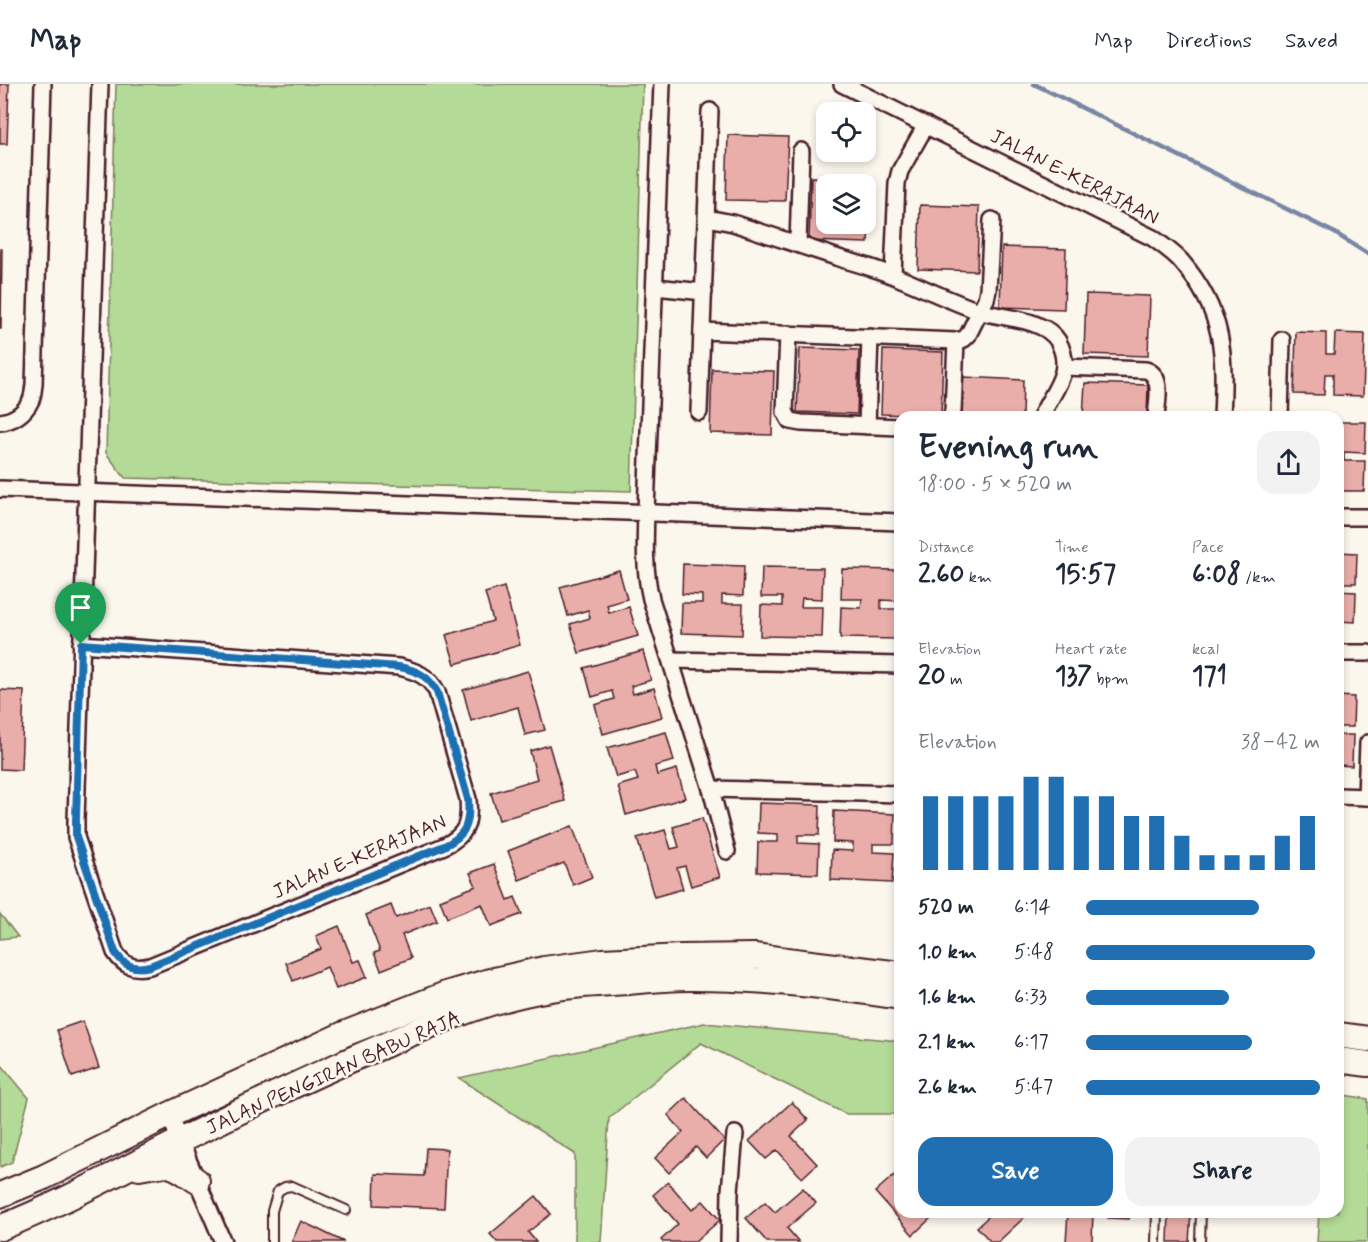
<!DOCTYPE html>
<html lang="en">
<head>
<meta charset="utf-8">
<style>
  :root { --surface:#fff; --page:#f2f2f3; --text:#1f2937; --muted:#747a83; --line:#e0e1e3; --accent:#1f6fb2 }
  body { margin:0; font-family:Mynerve,sans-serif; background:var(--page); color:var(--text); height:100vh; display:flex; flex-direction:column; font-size:22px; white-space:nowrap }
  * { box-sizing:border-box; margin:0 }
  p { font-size:20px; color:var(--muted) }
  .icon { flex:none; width:33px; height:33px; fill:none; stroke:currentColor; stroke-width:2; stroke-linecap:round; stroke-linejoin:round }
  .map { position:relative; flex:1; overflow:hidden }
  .sheet { position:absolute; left:894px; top:327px; width:450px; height:807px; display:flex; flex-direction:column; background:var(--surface); border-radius:18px; box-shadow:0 3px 9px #0003 }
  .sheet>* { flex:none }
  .controls { position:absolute; left:816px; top:18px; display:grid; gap:12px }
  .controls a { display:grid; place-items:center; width:60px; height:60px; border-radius:12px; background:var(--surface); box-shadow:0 3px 9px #0003; font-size:30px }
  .pin { position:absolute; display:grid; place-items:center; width:51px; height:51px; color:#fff; margin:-62px -26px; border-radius:50% 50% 50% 0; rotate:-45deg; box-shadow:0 0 6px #0007 }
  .pin .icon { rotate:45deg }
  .round { display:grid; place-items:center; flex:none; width:63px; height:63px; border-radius:18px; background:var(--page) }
  .headline { display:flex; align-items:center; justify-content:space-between; height:102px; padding:0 24px }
  h1 { font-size:33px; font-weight:700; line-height:45px }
  .stats { display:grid; grid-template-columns:repeat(3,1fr); gap:9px; height:102px; padding:6px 24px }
  .stats div { display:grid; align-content:center }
  .stats b { font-size:26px; font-weight:700 }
  .stats small { font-size:16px; font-weight:400 }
  .stats p { font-size:16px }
  .chart { height:168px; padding:12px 24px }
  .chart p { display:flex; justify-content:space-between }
  .chart svg { width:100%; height:108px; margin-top:6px; stroke:var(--accent); stroke-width:6 }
  .button { display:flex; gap:12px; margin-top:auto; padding:12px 24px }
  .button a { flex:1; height:69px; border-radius:18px; background:var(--accent); color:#fff; font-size:24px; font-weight:700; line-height:69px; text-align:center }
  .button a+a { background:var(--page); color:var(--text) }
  ul { padding:0 24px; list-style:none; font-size:20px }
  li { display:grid; grid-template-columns:96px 72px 1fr; align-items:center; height:45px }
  li i { height:15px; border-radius:8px; background:var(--accent) }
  header { display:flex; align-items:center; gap:36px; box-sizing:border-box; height:84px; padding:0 30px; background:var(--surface); border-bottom:2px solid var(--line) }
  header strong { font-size:28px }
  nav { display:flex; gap:33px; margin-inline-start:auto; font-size:21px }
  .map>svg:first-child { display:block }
</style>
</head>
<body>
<header>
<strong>Map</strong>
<nav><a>Map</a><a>Directions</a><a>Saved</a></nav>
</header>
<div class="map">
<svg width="1368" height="1158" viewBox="0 0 1368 1158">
  <rect width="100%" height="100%" fill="#fbf7ec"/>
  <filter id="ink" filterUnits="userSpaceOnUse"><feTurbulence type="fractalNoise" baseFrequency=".0167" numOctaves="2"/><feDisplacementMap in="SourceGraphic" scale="12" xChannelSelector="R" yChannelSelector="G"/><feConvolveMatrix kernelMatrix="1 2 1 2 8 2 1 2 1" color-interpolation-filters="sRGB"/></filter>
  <g filter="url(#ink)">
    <!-- green -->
    <g fill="#b3da96" stroke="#7e7c60" stroke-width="1.5">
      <path d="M116,0H643L631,407L125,394L106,369Z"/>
      <path d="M0,830L18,853L0,855Z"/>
      <path d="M704,939L900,957V1030H846L701,959L609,1034L601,1158H575V1070L459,994Z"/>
      <path d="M0,979L29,1014L12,1078L0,1083Z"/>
      <path d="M1338,1010L1368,1015V1158H1317L1319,1128H1338Z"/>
    </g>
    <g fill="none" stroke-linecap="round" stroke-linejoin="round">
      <!-- stream -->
      <path stroke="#7885a4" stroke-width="4.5" d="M1034,0L1335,149L1368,170"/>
    </g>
    <!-- building -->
    <g fill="#e9aea9" stroke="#4a1f2b" stroke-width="1.5" fill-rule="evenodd">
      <path d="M0,0H9L7,60H0Z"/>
      <path d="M728,51L788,53L785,117L726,116Z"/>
      <path d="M811,93L870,95L868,159L809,157ZM826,100H866V140H826Z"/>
      <path d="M920,121L979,123L977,187L918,185Z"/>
      <path d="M1002,163L1066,165L1064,225L1000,223Z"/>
      <path d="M0,165H2L1,245H0Z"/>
      <path d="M1086,210L1150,212L1148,272L1084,270Z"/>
      <path d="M1296,248L1326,249V270H1334L1335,249L1365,250L1363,312L1333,311V290H1325L1324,311L1294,310Z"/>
      <path d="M800,264L859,266L857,330L797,328Z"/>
      <path d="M883,266L943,268L941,332L881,330Z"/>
      <path d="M712,285L774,287L772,351L710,349Z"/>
      <path d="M963,293L1023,296L1022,333H962Z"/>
      <path d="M1085,299L1148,301L1147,333H1083Z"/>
      <path d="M1338,338H1366L1365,369L1344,368V377H1365L1364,407H1338Z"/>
      <path d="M1338,468L1357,469L1356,499H1338Z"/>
      <path d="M683,480L744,482L743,512L722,511V520H743L742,551L681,549L682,519H702V511L682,510Z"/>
      <path d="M762,483L823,484L822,515L802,514L801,523H823L822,553L760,552L761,521L782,522V513H761Z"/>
      <path d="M842,485L900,486V517L881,516V525H900V555L840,554L841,523L861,524L862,515H841Z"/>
      <path d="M619,486L627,515L607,521L609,529L629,523L638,552L579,569L570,540L590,534L588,526L568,532L560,503Z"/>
      <path d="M504,503L520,561L455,580L446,551L493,537L485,509Z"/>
      <path d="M1338,507L1356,508L1355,538L1338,537Z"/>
      <path d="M643,567L651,596L631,602L633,610L654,604L662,633L603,650L595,621L614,615L612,607L592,613L584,584Z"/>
      <path d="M528,587L545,646L525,651L518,623L471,637L463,606Z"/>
      <path d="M0,606L24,607L21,686L0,685Z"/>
      <path d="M1338,612L1354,613L1353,643H1338Z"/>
      <path d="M666,648L674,677L655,682L657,691L677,685L685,714L626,731L618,702L638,696L635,688L616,693L607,664Z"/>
      <path d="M1338,651H1353L1352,682L1338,681Z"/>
      <path d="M549,661L565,717L499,736L491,709L537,695L530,667Z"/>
      <path d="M759,719L820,721L819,751H798V759L819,760L818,790L757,788L758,758H778V750L758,749Z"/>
      <path d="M834,727L895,730L894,760H873V768L894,769L892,799L831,796L832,766L853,767V759L833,758Z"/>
      <path d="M702,734L720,793L691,802L685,782L677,784L683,805L654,813L637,754L665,746L671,765L679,763L673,743Z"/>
      <path d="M572,742L592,793L573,801L564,779L519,796L508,767Z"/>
      <path d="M494,780L508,816L515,813L522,830L491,842L482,820L447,834L440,816L476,802L470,789Z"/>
      <path d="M430,820L437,837L402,851L411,874L381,886L374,869L380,867L366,831L391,821L396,834Z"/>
      <path d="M339,842L353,878L360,876L367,893L336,905L327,883L293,897L286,879L321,865L316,852Z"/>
      <path d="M83,937L99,984L72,993L57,946Z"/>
      <path d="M686,1014L724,1056L706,1074L696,1063L669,1089L655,1074L683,1048L668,1031Z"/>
      <path d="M792,1018L808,1036L791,1052L817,1080L802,1094L777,1066L766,1075L749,1057Z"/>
      <path d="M426,1064L447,1065L444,1124L374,1121L375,1090L424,1092Z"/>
      <path d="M894,1091L900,1098V1128H927L932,1133L913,1151L875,1108Z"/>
      <path d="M668,1098L692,1126L703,1117L720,1136L695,1158H663L661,1156L678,1140L653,1111Z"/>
      <path d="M803,1104L816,1119L787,1144L799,1158H767L746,1134L765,1118L775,1128Z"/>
      <path d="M536,1112L551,1130L528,1148L536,1158H497L490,1150Z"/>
      <path d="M983,1128H1030L998,1158H991L977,1143L988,1133Z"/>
      <path d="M1068,1128H1093L1092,1158H1066Z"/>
      <path d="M1108,1128H1130L1129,1135L1108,1134Z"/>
      <path d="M1169,1128H1191L1189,1158H1168Z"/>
      <path d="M301,1137L344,1158H295L292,1157Z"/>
    </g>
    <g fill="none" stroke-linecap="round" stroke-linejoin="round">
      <!-- lane casing -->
      <g stroke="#4a1f2b" stroke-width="12">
        <g id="lane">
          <path d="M272,1158V1127L278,1107L285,1103L292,1102L346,1126"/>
          <path d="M1156,1158L1157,1128"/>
          <path d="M1200,1158L1201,1128"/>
        </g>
      </g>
      <!-- street casing -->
      <g stroke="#4a1f2b" stroke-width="20">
        <g id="street">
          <path d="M662,0L646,428C645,459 644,485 651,515L711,705L727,767"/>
          <path d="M842,0L1153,154C1162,161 1173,168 1181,177C1225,228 1225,270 1222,333"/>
          <path d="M707,134L733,139C769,151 805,163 842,175C859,180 877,185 894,192C922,203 950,217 979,227C997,233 1019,233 1037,241C1045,244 1053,249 1058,257C1075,288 1052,307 1041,333"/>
          <path d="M798,160L801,67"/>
          <path d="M893,191L897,99L900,87L926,41"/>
          <path d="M655,203L704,208"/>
          <path d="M702,247L956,257L964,255L968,251L986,215L988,206L992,136"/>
          <path d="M788,250L785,328L790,337L801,339L900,343"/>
          <path d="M1064,283L1146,286C1164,292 1157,318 1156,333"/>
          <path d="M699,328L710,27"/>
          <path d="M951,333L953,327L956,257"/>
          <path d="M1280,333L1282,256"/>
          <path d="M0,338C13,337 25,329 31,316C33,312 33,306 34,301L43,0"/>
          <path d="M867,342L870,253"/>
          <path d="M0,405L900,438"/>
          <path d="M1338,433H1368"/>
          <path d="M81,560L399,583C416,587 429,592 437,608L468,715C470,739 467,751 444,762L150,882C134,886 124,882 115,868L76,753V736L100,0"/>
          <path d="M1338,569H1368"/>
          <path d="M671,576L900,581"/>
          <path d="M711,705L900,710"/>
          <path d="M1338,712L1368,713"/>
          <path d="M1366,713L1368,659"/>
          <path d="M169,1031L223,1158"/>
          <path d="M729,1158L730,1107L735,1050"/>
        </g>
      </g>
      <!-- primary casing -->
      <g stroke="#4a1f2b" stroke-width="28">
        <g id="primary">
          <path d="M1338,951L1368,955"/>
          <path d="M1338,976L1368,980"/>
          <path d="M139,1084C170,1078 172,1079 197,1097"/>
          <path d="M0,1111L44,1093L169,1031L344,950L446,910L490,897L544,885L603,877L682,873L754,872L900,890"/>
          <path d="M0,1144C58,1121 113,1091 168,1063C239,1027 311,992 385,961C430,941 476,921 524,910C558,902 593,900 628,898C649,896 670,894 690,894C760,894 831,902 900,913"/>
        </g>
      </g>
      <!-- lane -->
      <use href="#lane" stroke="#fbf7ec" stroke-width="8"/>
      <!-- street -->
      <use href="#street" stroke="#fbf7ec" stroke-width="15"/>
      <!-- primary -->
      <use href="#primary" stroke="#fbf7ec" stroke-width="24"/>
    </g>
  </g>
  <g fill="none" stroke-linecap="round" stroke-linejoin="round" filter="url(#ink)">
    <!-- route casing -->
    <g stroke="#fff" stroke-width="12">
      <path id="route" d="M81,560L399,583C416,586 429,592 437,608L468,715C470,739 467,751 444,762L150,882C134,886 124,882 115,868L76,753V736Z"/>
    </g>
    <!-- route -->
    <use href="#route" stroke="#1f6fb2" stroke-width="8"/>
  </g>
  <g text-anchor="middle" stroke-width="5" stroke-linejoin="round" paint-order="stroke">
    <!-- street labels -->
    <g font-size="20" fill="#4a1f2b" stroke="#fbf7ec">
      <text transform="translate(1075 92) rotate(27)" y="7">JALAN E-KERAJAAN</text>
      <text transform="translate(359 772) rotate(-23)" y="7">JALAN E-KERAJAAN</text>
      <text transform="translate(333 988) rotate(-24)" y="7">JALAN PENGIRAN BABU RAJA</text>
    </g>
  </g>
</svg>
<div class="controls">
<a><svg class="icon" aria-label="locate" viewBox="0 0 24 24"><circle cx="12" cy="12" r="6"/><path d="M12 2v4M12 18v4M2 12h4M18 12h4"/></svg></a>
<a><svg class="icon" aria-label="layers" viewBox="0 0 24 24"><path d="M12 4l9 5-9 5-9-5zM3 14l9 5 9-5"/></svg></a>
</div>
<div class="pin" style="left:81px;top:560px;background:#1e9e55"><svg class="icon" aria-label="arrive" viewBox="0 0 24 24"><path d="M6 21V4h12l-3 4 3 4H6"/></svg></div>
<section class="sheet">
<div class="headline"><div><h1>Evening run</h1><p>18:00 · 5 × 520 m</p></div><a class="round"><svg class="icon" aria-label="share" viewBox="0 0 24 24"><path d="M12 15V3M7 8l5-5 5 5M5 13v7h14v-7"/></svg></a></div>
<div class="stats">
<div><p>Distance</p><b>2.60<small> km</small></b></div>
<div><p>Time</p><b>15:57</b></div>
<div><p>Pace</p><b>6:08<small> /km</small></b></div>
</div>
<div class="stats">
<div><p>Elevation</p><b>20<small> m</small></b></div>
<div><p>Heart rate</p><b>137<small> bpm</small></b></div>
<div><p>kcal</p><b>171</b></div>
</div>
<div class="chart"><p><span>Elevation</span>38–42 m</p>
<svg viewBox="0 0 160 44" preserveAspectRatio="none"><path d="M5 44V14M15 44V14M25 44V14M35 44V14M45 44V6M55 44V6M65 44V14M75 44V14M85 44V22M95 44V22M105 44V30M115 44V38M125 44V38M135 44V38M145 44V30M155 44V22"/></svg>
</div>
<ul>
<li><b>520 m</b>6:14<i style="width:74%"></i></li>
<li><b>1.0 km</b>5:48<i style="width:98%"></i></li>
<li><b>1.6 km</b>6:33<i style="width:61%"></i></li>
<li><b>2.1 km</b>6:17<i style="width:71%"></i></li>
<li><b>2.6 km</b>5:47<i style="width:100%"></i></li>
</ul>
<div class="button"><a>Save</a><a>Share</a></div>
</section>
</div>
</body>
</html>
